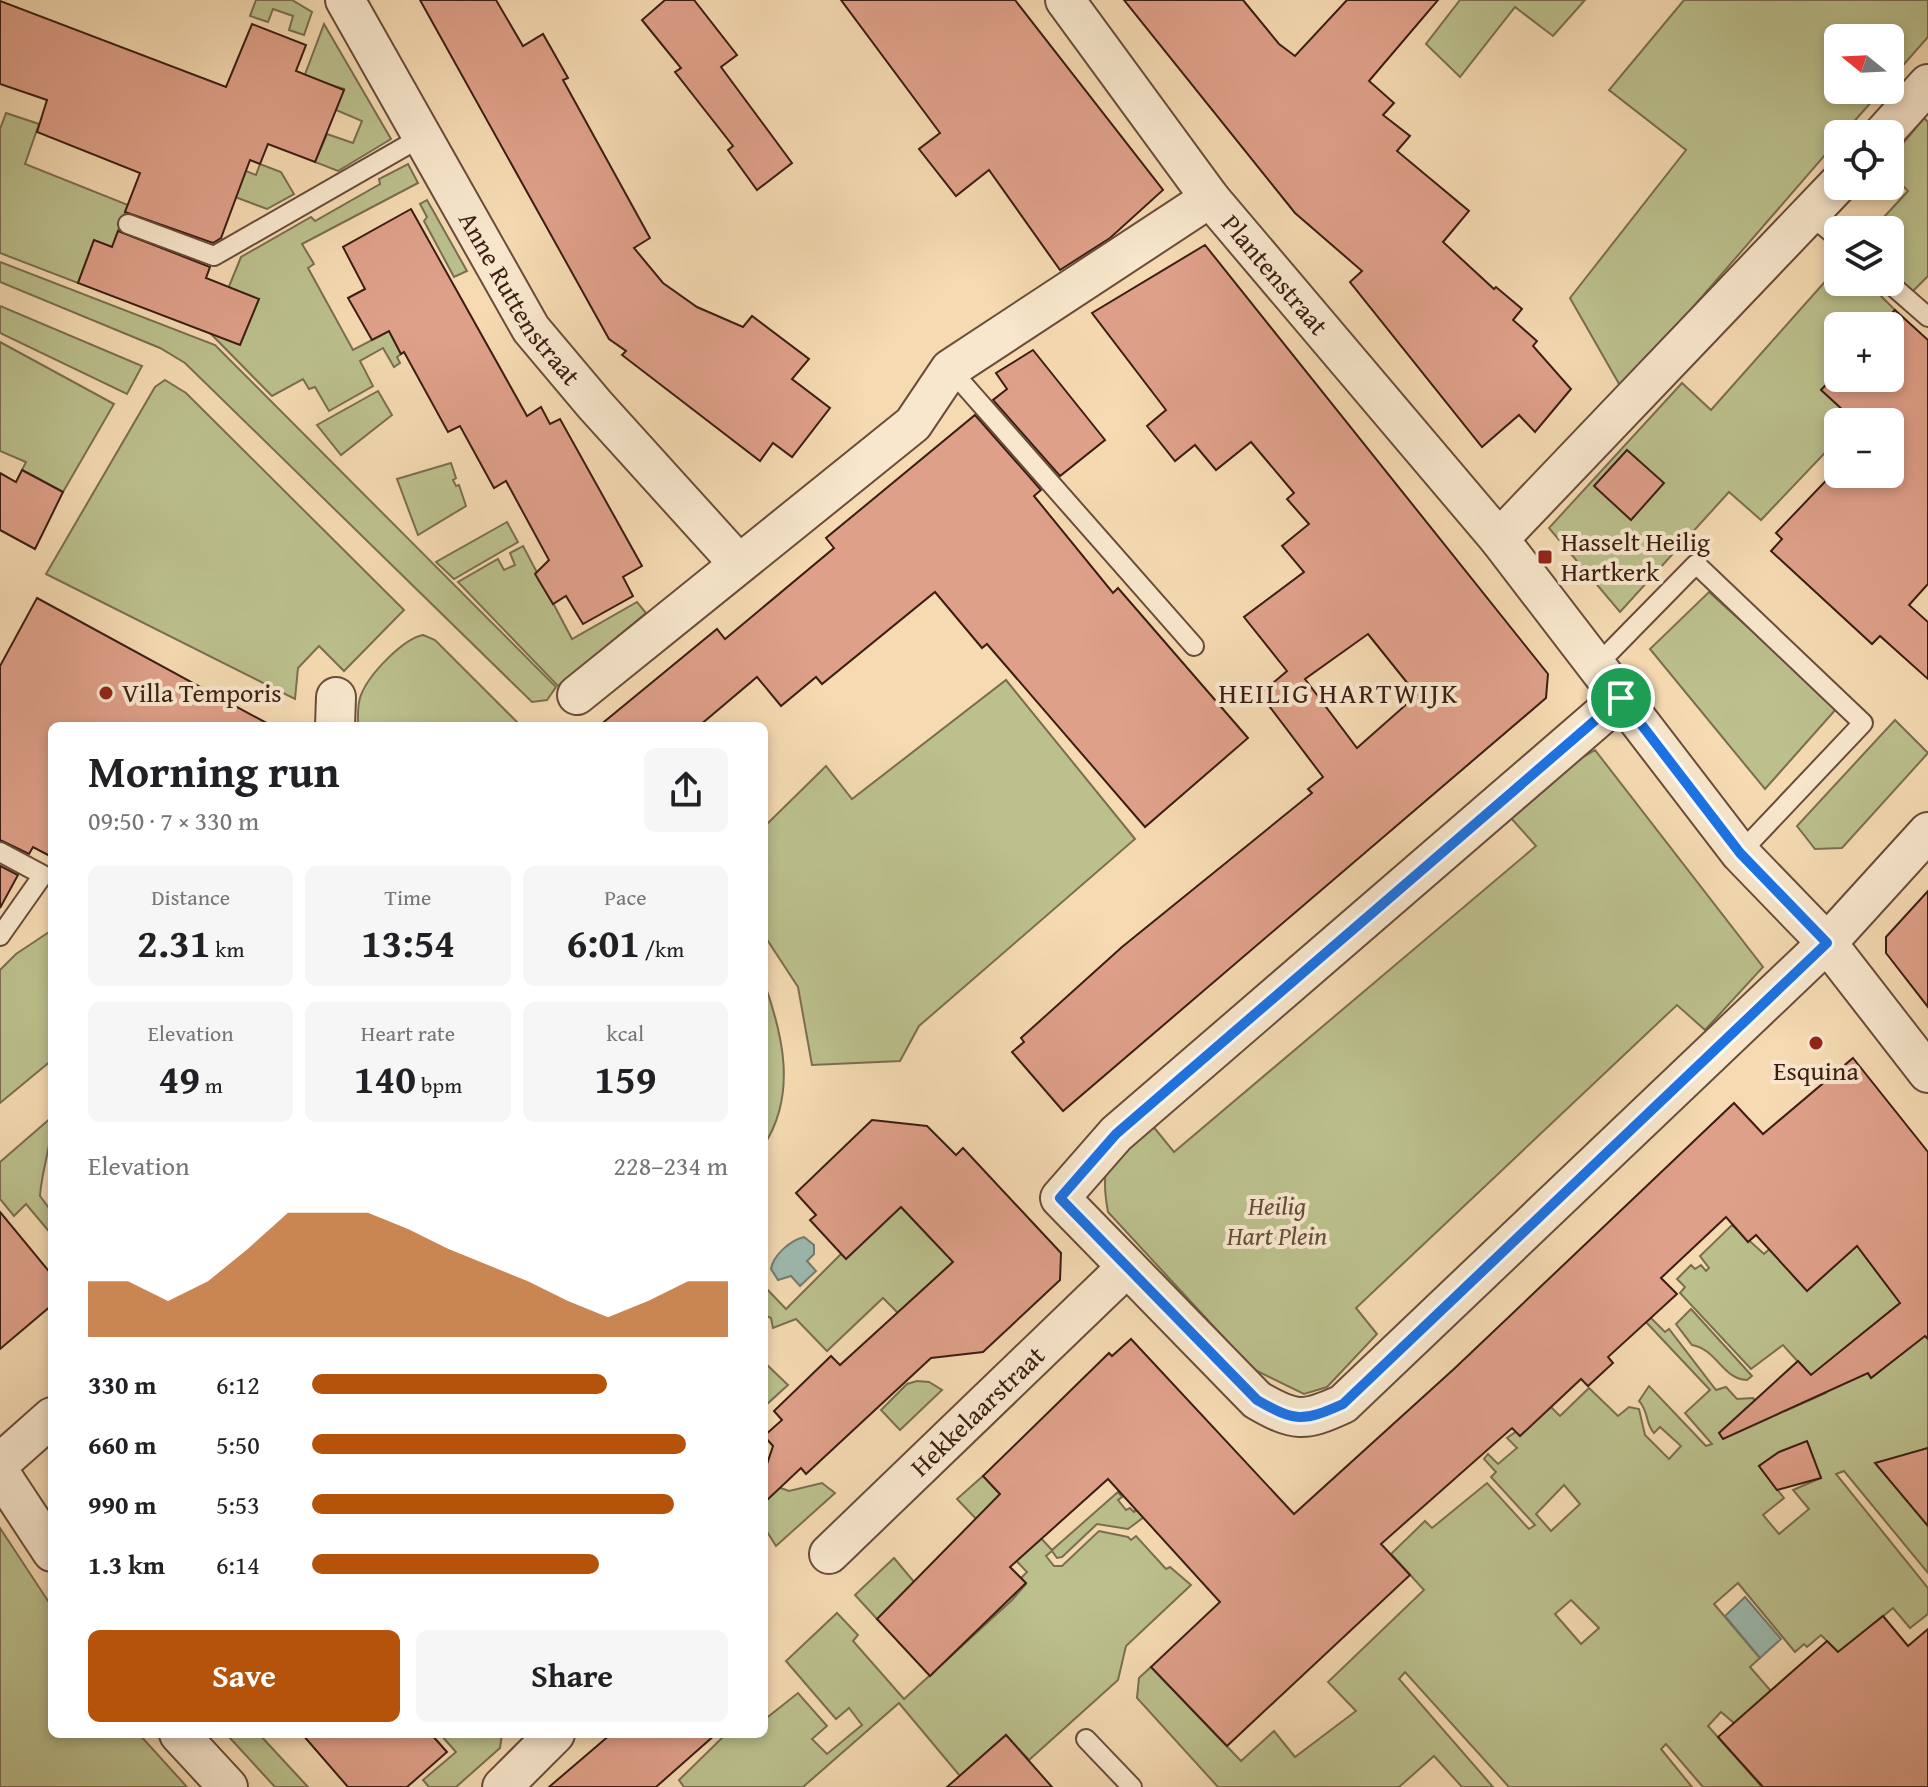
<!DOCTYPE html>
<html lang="en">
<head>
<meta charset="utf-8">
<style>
  :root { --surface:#fff; --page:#f6f6f6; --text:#202124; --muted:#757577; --accent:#b45309 }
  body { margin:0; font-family:"Gentium Book Plus",serif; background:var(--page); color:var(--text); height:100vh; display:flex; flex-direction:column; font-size:30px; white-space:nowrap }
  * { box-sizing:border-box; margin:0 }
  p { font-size:26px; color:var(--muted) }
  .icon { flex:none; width:44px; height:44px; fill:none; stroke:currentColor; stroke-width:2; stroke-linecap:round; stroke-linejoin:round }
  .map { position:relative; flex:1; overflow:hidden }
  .drawer { position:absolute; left:48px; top:722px; width:720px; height:1016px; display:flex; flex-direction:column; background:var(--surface); border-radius:12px; box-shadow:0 4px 12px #0003 }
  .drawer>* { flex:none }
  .needle { width:52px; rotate:288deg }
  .tools { position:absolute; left:1824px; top:24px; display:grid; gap:16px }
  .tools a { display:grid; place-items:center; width:80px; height:80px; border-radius:12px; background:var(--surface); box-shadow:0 4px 12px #0003; font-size:40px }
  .pin { position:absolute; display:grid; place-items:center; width:68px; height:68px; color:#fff; margin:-34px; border:4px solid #fff; border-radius:50%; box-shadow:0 2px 8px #0007 }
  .round { display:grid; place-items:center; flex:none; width:84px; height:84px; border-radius:12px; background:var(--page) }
  .overview { display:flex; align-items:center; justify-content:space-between; height:136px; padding:0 40px }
  h1 { font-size:44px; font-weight:700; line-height:60px }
  .figures { display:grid; grid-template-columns:repeat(3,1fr); gap:12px; height:136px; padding:8px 40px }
  .figures div { display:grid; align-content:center; border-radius:12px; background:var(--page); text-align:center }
  .figures b { font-size:40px; font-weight:700 }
  .figures small { font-size:22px; font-weight:400 }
  .figures p { font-size:22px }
  .chart { height:224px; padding:16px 40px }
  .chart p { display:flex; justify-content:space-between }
  .chart svg { width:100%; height:144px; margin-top:8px; fill:var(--accent); opacity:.7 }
  .action { display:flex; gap:16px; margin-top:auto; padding:16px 40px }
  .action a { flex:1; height:92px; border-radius:12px; background:var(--accent); color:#fff; font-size:32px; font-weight:700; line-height:92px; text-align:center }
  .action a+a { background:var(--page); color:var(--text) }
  ul { padding:0 40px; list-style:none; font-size:26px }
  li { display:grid; grid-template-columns:128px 96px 1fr; align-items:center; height:60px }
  li i { height:20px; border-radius:10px; background:var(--accent) }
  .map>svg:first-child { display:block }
</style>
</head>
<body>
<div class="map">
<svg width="1928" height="1787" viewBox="0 0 1928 1787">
  <rect width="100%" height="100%" fill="#f5dab2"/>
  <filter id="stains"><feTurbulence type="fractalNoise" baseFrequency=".0025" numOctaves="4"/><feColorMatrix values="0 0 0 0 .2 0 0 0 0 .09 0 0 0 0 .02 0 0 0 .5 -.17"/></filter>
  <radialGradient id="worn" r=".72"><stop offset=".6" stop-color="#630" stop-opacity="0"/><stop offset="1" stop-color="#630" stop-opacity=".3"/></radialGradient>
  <!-- green -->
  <g fill="#bbc08d" stroke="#7b6e50" stroke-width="2" fill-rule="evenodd">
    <path d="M256,0H292L312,12L304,35L289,30L293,16L273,9L268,22L250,16Z"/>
    <path d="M1460,0H1585L1553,36L1515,7L1460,77L1426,44Z"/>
    <path d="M1684,0H1928V37L1890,80V38H1838V90H1882L1843,134H1838V140L1622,389L1570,298L1686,150L1609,90Z"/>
    <path d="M324,24L391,139L338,171L315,162L327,134L353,143L362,121L336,110L344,89L304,77Z"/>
    <path d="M6,113L39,124L25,164L128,205L112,247L94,240L78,283L0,253V129Z"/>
    <path d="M1924,118L1928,122V276L1910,294L1890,276V230H1872L1908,191L1890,173V159Z"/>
    <path d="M200,153L256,175L260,164L281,172L294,194L267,209L190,180Z"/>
    <path d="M408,164L418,183L302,244L314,264L308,268L353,350L389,331L401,354L397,357L400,363L394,367L383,348L360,361L373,386L329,411L315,387L309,389L303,379L272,396L210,333L241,257L311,217L315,221L380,184L379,179Z"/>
    <path d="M427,200L467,271L454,277L424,221L427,217L420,204Z"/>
    <path d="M0,262L215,345L556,687L547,700L532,702L185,363L160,348L0,282Z"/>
    <path d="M1838,267V282H1867L1895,310L1880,326H1838V372L1822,390L1855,421L1838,422V439L1761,520L1729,492L1620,612L1549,528L1682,383L1711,410Z"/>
    <path d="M0,306L142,366L127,394L0,333Z"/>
    <path d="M0,342L114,404L63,492L22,470L26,462L0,451Z"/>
    <path d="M165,380L186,393L404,610L344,671L319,646L298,668L295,699L46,574L155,387Z"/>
    <path d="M378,391L392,415L341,455L317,425Z"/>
    <path d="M451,463L456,478L453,480L456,486L459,485L466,506L418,535L397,479Z"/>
    <path d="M507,522L518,542L454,579L436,562Z"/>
    <path d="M523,546L572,639L637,602L646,613L558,686L458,582L498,559L504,570L515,565L510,553Z"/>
    <path d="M1709,592L1837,708L1765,789L1650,649Z"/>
    <path d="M423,635L435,640L521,726H358C358,716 357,704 361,695C369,674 403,639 423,635Z"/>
    <path d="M1006,680L1135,839L919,1026L900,1061L812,1065L798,987L764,935V827L826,766L852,799Z"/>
    <path d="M1895,720L1928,753L1842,848L1815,849L1797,826Z"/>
    <path d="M1595,750L1763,967L1705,1030L1677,1005L1356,1308L1377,1334L1327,1387L1304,1394L1253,1369L1108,1212C1098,1158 1111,1155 1148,1120L1174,1152L1536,846L1510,817L1560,771Z"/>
    <path d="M52,930V1060L0,1103V970L16,954Z"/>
    <path d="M764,982C783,1035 797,1094 764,1145Z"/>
    <path d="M52,1117C52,1145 42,1168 40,1196L52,1212V1235L26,1204L14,1216L0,1199V1162Z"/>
    <path d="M900,1206L940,1248H968L898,1313L883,1298L827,1351L796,1319L773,1328L771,1318L764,1315V1286L786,1309L841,1254Z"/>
    <path d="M1835,1216L1902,1302L1848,1346L1871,1378L1928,1333V1448L1876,1463L1928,1526V1573L1844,1471L1836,1474L1928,1588V1614L1910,1628L1893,1608L1839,1653L1821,1635L1807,1647L1804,1644L1795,1652L1738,1583L1714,1604L1760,1658L1750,1667L1835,1765L1747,1734L1721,1712L1708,1726L1762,1787H1703L1666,1744L1661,1749L1692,1787H1509L1405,1672L1399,1679L1493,1787H1462L1434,1756L1399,1787H1218L1137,1698L1139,1678L1151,1667L1241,1761L1274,1731L1295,1757L1356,1711L1328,1682L1424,1590L1391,1554L1425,1521L1432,1528L1487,1483L1529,1529L1535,1525L1491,1477L1496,1472L1484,1459L1488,1454L1498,1464L1517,1448L1507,1438L1551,1407L1560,1416L1589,1388L1618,1416L1629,1407L1639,1409L1645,1435L1669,1459L1681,1446L1660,1427L1654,1433C1645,1424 1649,1411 1639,1401L1649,1386L1706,1446L1712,1444L1685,1413L1710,1390L1646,1322L1651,1318L1665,1332L1669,1329L1716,1390L1726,1387L1737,1399L1753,1398L1765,1412L1777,1402L1785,1411L1826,1393L1783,1345L1751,1369L1680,1293L1685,1287L1677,1279L1691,1265L1695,1269L1701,1265L1706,1271L1709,1268L1700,1256L1732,1225L1764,1254L1793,1228ZM1808,1443L1821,1478L1793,1490L1809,1509L1779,1534L1763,1515L1784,1498L1759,1466L1778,1453ZM1564,1485L1580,1504L1551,1531L1536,1514ZM1571,1600L1599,1628L1581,1644L1555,1614Z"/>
    <path d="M1691,1309L1752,1376L1747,1380C1722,1379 1717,1349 1692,1345L1676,1324Z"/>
    <path d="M764,1362L788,1385L767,1404L764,1401Z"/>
    <path d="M917,1381L929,1382L942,1390L900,1430L881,1410L907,1384Z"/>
    <path d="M983,1476L1052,1550L1118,1492L1122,1497L1118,1500L1126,1510L1130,1508L1134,1512L1140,1506L1152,1511L1128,1529L1097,1524L1062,1557L1057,1558L1052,1551L1046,1556L1054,1566H1062L1099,1531L1128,1537L1131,1540L1136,1536L1166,1569L1170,1567L1191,1585L1126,1646L1118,1680L1029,1760L1006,1735L960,1776L899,1703L803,1787H684L679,1780L726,1734H764V1720L798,1693L827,1726L812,1739L827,1754L862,1725L849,1708L836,1719L786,1661L837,1613L858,1635L853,1641L904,1699L1012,1600L1026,1584L1021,1578L1027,1572L957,1499Z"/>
    <path d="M764,1482L789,1491L822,1483L835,1493L776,1546L764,1527Z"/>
    <path d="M0,1528L52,1607V1734H139L187,1787H0Z"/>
    <path d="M894,1558L915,1583L877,1619L855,1595Z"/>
    <path d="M233,1734H259L308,1787H275L229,1737Z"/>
    <path d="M440,1734H502L500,1748L456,1787H429L423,1780L456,1752Z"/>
  </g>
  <!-- water -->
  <g fill="#9cbaaf" stroke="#757b70" stroke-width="2">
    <path d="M804,1237L814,1245V1254L807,1261L816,1271L800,1286L791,1276L778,1280L771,1269C773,1255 791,1240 804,1237Z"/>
    <path d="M1745,1597L1781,1639L1760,1658L1725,1616Z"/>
  </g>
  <!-- building -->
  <g fill="#dfa089" stroke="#3b1d12" stroke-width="2" fill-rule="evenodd">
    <path d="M420,0H496L523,46L543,34L568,78L563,80L650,238L634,248L663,283L697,307L743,327L752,316L809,359L792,379L830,408L792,457L773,443L760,461L622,355L626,351L609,339Z"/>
    <path d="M665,0H694L737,55L721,67L792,163L757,190L728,150L733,146L675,72L681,68L642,20Z"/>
    <path d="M841,0H1015L1163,190L1110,238L1060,270L989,170L956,196L919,149L940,133Z"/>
    <path d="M1124,0H1243L1279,44L1295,56L1347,0H1438L1369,81L1394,103L1383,115L1410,136L1397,151L1469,211L1443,242L1494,289L1496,287L1522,309L1513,320L1537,341L1533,346L1571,389L1535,432L1519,415L1482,447L1350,282L1362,271L1295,213Z"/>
    <path d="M0,1L226,87L252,24L306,45L296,71L344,90L315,162L268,144L260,164L250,160L221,238L213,243L125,212L140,173L37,132L47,100L0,84Z"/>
    <path d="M411,209L527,416L541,407L550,424L560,419L642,566L623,577L633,596L583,624L566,596L553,604L535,574L549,560L506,481L494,488L460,426L448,432L404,352L401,354L389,331L372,340L348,298L365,289L343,247Z"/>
    <path d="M118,231L210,267L206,278L259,299L240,345L78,283L94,240L112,247Z"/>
    <path d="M1205,245L1548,674L1546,698L1063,1111L1012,1052L1024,1042L1021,1038L1122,947L1312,793L1308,789L1323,777L1260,694L1287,671L1244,617L1304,572L1282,546L1309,524L1287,499L1294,493L1251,442L1216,470L1195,445L1175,461L1147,426L1166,410L1092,313ZM1368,634L1417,695L1357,748L1305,679Z"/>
    <path d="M1895,310L1928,340V584L1909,605L1928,622V679L1880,636L1872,644L1771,551L1782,539L1776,533L1838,468V474H1890V422H1856L1821,390L1838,372V378H1890V326H1880Z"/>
    <path d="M1033,350L1105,440L1060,476L993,400L1007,389L996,373Z"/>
    <path d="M975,415L1041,490L1034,496L1113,593L1118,588L1248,738L1145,827L987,644L982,648L935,592L822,684L816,677L781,706L757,677L699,726H599L717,629L725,639L761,609L834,548L826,538Z"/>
    <path d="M1627,450L1664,483L1631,520L1594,486Z"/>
    <path d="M22,470L63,492L35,549L0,530V473L16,482Z"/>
    <path d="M37,598L272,726H52V857L33,847L29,854L0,840V666Z"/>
    <path d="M0,866L18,875L0,908Z"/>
    <path d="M1928,891V1007L1886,953V937Z"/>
    <path d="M1853,1058L1928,1152V1339L1925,1336L1871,1378L1868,1373L1723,1439L1719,1433L1798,1361L1811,1375L1900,1303L1857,1246L1807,1291L1756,1235L1748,1242L1726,1217L1661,1278L1677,1294L1608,1357L1613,1363L1588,1386L1581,1379L1520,1436L1512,1428L1381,1544L1410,1575L1227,1746L1151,1667L1220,1602L1108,1479L1010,1567L1026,1583L930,1676L877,1619L1000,1494L983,1476L1109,1353L1112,1356L1131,1339L1294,1514L1455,1368L1734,1103L1763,1134Z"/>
    <path d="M872,1120L927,1126L956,1155L963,1148L1061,1253L1060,1280L983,1352L931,1358L806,1474L801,1468L764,1503V1473L773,1446L764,1436L782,1420L774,1411L831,1356L840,1365L953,1262L901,1207L846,1259L810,1220L816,1215L796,1193Z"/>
    <path d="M0,1212L52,1275V1305L0,1349Z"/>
    <path d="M1807,1441L1821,1478L1777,1490L1759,1466L1779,1452Z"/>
    <path d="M1928,1448V1526L1875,1463Z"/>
    <path d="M1883,1616L1908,1646L1928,1629V1787H1763L1718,1737L1827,1641L1838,1652Z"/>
    <path d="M302,1734H431L447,1752L407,1787H348Z"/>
    <path d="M611,1734H716L656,1787H549Z"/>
    <path d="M1006,1735L1052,1787H947Z"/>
  </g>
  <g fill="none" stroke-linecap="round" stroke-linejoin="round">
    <!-- lane casing -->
    <g stroke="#6a4c3a" stroke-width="22">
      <g id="lane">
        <path d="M1810,215L1838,238"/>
        <path d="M128,224L214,256L425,135"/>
        <path d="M1888,282L1928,317"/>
        <path d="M950,369L1194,646"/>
        <path d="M1596,666L1696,564L1863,723L1740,853"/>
        <path d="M0,852L43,875L0,936"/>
        <path d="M1086,1739L1132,1787"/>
      </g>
    </g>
    <!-- street casing -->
    <g stroke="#6a4c3a" stroke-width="42">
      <g id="street">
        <path id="s1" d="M345,0L531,329L595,405L738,563"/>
        <path id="s2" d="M1065,0L1210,198L1499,539L1740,853L1827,943L1928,1073"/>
        <path d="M1883,134L1928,84"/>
        <path d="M1499,539L1838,184"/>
        <path d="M577,695L913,424L950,369L1210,198"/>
        <path d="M1621,698L1116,1134L1060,1198L1257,1400C1295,1422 1304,1422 1343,1404L1827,943L1928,832"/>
        <path d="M335,726L336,697"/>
        <path d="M0,1463L52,1417"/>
        <path d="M0,1473L52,1552"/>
        <path id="s3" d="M829,1554L1127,1267"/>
        <path d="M179,1734L228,1787"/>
        <path d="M502,1787L555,1734"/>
      </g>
    </g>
    <!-- lane -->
    <use href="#lane" stroke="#f8e7cd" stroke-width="18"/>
    <!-- street -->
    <use href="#street" stroke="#f8e7cd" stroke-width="38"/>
  </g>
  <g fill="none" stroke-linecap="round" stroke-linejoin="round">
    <!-- route casing -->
    <g stroke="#fff" stroke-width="16">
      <path id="route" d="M1621,698L1740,853L1827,943L1343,1404C1303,1422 1295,1422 1257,1400L1060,1198L1116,1134Z"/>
    </g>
    <!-- route -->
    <use href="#route" stroke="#1a73e8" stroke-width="10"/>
  </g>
  <!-- markers -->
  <g fill="#8f2418" stroke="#f8e7cd" stroke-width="3">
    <rect x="1537" y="549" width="16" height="16" rx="4"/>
    <circle cx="106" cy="693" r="8"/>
    <circle cx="1816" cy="1043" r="8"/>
  </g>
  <g text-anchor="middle" stroke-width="8" stroke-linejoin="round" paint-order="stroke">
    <!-- street labels -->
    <g font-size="26" fill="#3b1d12" stroke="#f8e7cd">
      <text dy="9" stroke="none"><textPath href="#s2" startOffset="346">Plantenstraat</textPath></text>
      <text dy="9" stroke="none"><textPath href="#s1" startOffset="346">Anne Ruttenstraat</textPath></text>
      <text dy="9" stroke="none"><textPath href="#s3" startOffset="206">Hekkelaarstraat</textPath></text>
    </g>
    <!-- poi labels -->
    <g font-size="26" fill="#3b1d12" stroke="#f8e7cd" text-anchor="start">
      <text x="1561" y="551">Hasselt Heilig<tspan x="1561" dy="30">Hartkerk</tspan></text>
      <text x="122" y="702">Villa Temporis</text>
      <text x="1816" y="1080" text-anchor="middle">Esquina</text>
    </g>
    <!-- park labels -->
    <g font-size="26" font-style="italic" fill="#614e37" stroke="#f8e7cd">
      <text x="1277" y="1215">Heilig<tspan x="1277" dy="30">Hart Plein</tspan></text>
    </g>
    <!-- neighbourhood labels -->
    <g font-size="28" letter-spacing="2" fill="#3b1d12" stroke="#f8e7cd">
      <text x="1339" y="703">HEILIG HARTWIJK</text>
    </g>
  </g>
  <rect width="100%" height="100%" filter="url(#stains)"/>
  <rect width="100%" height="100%" fill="url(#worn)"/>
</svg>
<div class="tools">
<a><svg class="needle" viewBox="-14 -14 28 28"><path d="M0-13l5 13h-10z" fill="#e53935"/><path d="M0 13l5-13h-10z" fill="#757577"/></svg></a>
<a><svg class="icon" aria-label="locate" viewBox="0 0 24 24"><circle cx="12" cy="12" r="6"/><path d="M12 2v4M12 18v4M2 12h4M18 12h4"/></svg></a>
<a><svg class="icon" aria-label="layers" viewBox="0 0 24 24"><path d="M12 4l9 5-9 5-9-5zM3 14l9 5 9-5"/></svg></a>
<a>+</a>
<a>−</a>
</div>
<div class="pin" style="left:1621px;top:698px;background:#1e9e55"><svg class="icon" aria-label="arrive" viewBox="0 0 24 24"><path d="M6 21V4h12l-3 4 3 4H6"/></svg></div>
<section class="drawer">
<div class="overview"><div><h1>Morning run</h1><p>09:50 · 7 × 330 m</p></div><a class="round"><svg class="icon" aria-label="share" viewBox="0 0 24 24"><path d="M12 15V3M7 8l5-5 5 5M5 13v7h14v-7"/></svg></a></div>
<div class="figures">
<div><p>Distance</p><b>2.31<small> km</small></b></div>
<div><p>Time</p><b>13:54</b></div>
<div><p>Pace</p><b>6:01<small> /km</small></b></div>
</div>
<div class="figures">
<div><p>Elevation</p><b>49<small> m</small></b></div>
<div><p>Heart rate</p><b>140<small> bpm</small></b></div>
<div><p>kcal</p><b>159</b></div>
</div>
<div class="chart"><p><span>Elevation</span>228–234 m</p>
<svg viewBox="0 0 160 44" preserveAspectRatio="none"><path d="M0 44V27L10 27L20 33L30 27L40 17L50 6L60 6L70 6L80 11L90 17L100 22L110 27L120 33L130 38L140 33L150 27L160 27V44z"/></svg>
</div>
<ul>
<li><b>330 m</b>6:12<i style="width:71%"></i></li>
<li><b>660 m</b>5:50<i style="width:90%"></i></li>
<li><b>990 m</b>5:53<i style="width:87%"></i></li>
<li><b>1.3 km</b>6:14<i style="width:69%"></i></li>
</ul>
<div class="action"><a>Save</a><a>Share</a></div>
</section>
</div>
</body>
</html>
